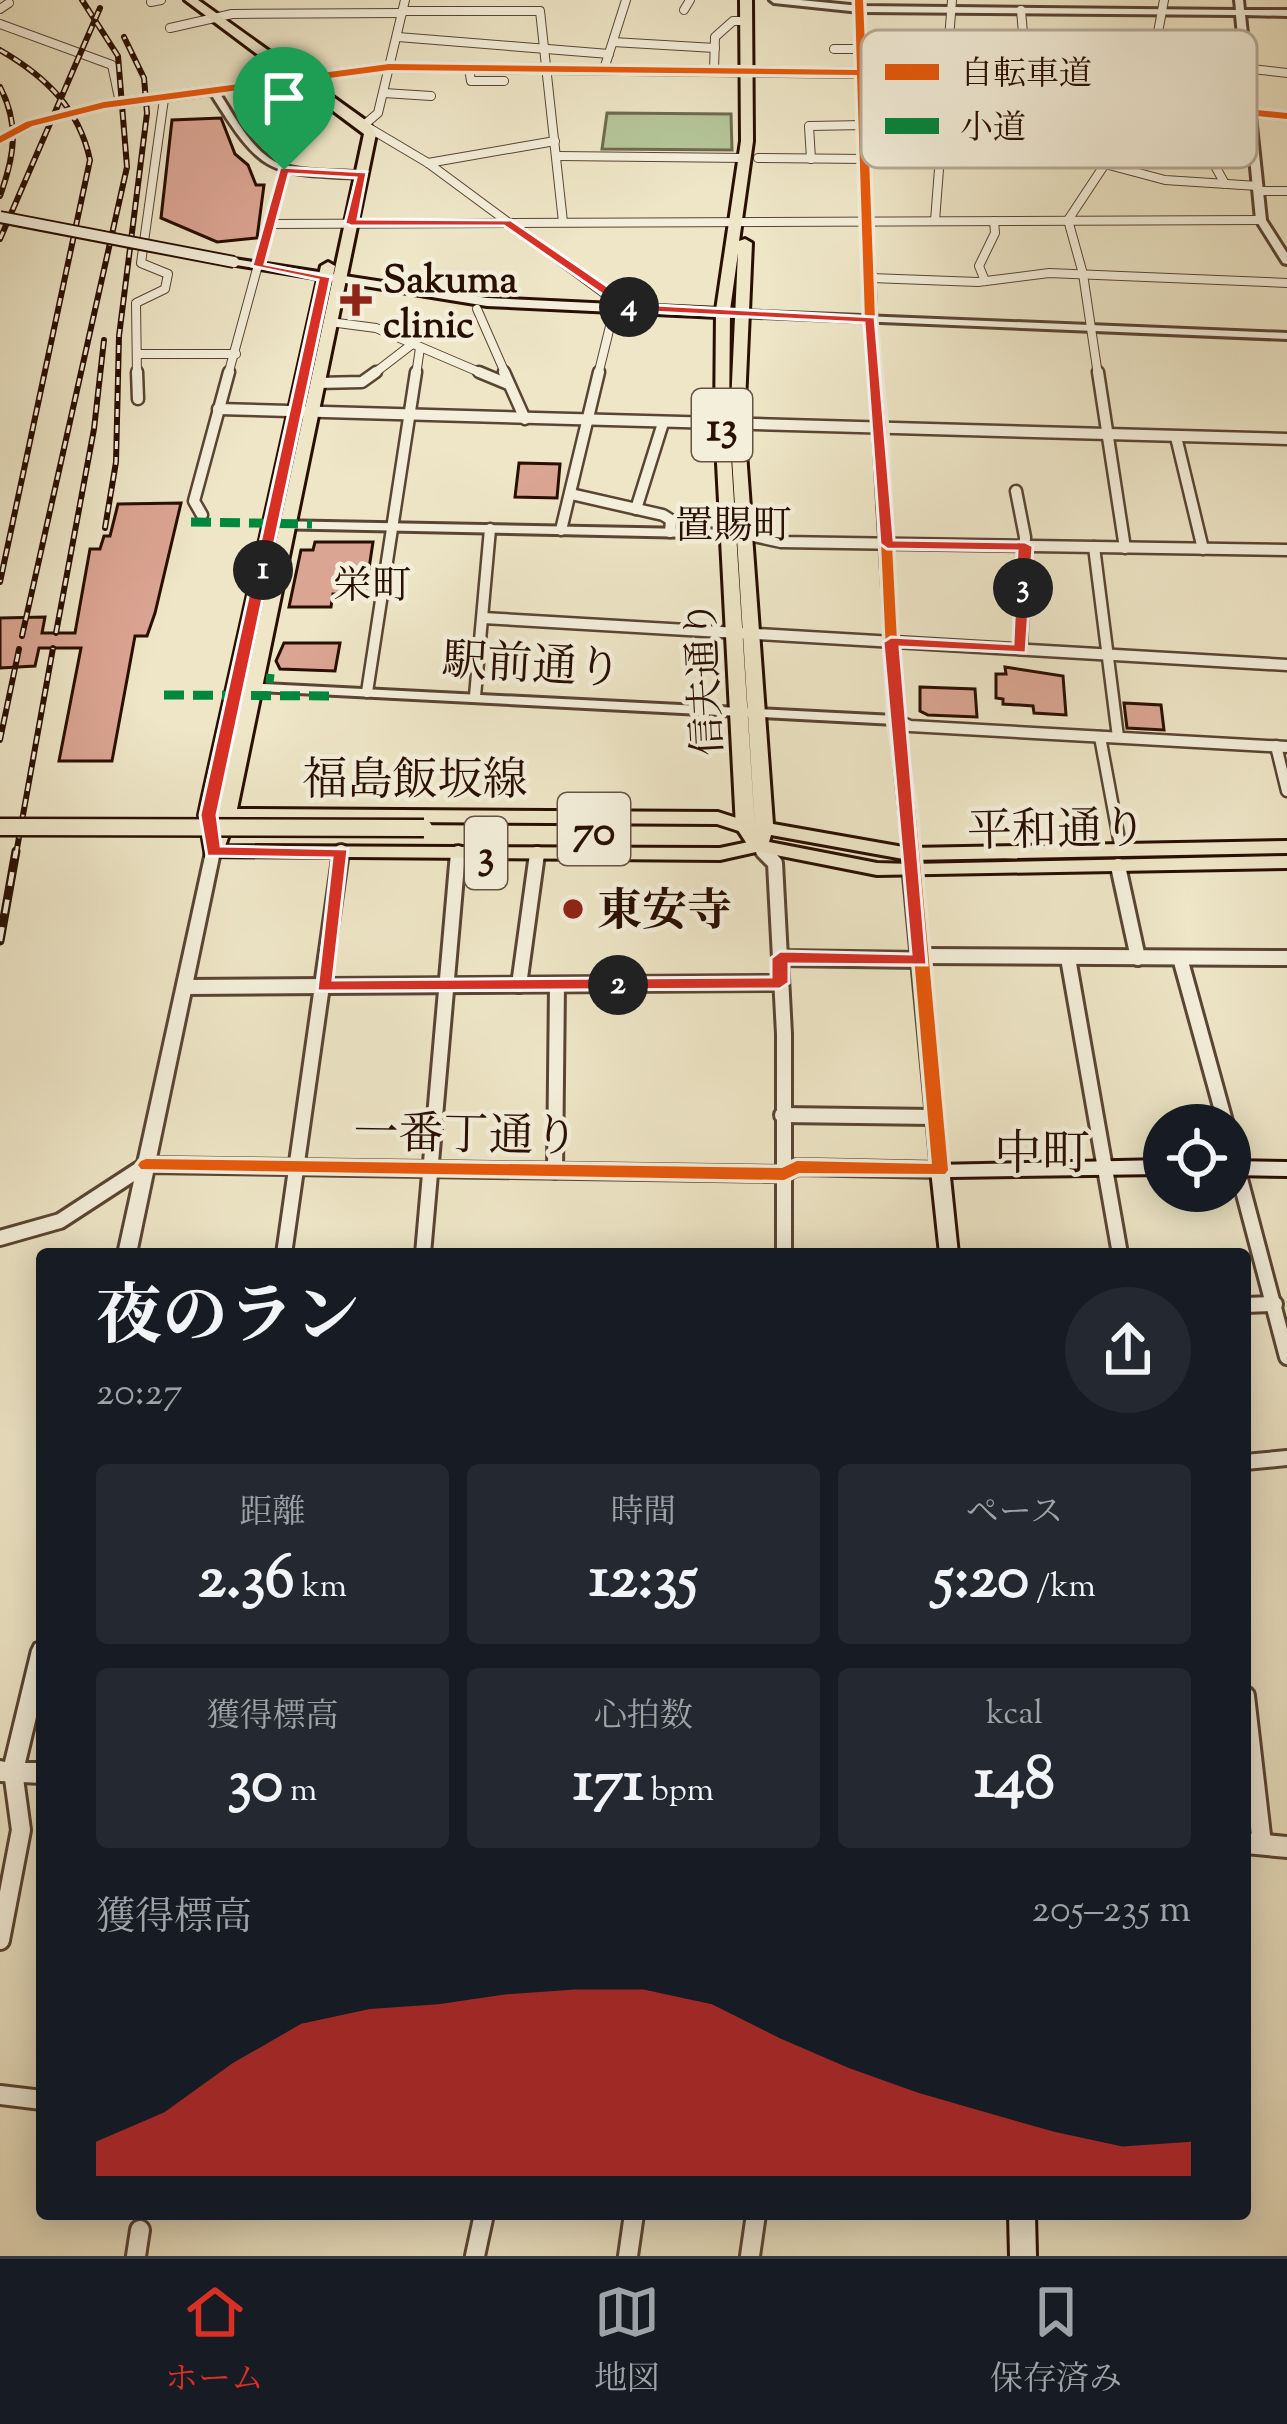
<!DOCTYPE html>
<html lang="ja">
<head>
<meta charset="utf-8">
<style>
  :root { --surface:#171b24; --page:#242831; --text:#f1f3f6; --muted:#9ea1a6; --line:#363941; --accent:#d93025 }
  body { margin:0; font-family:"Sorts Mill Goudy","Noto Serif JP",serif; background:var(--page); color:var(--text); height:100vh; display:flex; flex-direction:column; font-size:45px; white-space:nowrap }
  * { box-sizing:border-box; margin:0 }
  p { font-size:39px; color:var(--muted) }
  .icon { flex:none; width:66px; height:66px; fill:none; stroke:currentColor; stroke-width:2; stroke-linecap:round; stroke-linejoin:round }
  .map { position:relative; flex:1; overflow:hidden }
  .drawer { position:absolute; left:36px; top:1248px; width:1215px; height:972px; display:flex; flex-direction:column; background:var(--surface); border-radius:12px; box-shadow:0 6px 30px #0003 }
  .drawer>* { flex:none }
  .controls { position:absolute; left:1143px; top:1104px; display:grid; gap:24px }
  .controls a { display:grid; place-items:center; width:108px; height:108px; border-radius:50%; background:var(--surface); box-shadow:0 6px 30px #0003; font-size:60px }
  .pin { position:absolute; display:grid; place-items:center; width:102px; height:102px; color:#fff; margin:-123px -51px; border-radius:50% 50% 50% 0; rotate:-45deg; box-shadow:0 0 12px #0007 }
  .pin .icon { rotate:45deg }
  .km { position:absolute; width:60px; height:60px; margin:-30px; border-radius:50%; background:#222; color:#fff; font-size:33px; line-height:60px; text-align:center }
  .round { display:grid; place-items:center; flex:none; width:126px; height:126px; border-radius:63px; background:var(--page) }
  .head { display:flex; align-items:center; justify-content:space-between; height:204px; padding:0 60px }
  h1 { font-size:66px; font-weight:700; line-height:90px }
  .metrics { display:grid; grid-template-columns:repeat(3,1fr); gap:18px; height:204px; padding:12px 60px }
  .metrics div { display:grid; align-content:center; border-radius:12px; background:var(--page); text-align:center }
  .metrics b { font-size:60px; font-weight:700 }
  .metrics small { font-size:33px; font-weight:400 }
  .metrics p { font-size:33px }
  .chart { height:336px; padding:24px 60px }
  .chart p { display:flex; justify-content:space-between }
  .chart svg { width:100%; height:216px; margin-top:12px; fill:var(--accent); opacity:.7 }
  .tab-bar { display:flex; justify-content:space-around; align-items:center; height:168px; border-top:3px solid var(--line); background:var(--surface); font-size:33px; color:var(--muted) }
  .tab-bar a { display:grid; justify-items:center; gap:6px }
  .tab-bar .on { color:var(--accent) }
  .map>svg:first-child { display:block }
</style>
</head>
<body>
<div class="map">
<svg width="1287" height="2256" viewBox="0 0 1287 2256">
  <rect width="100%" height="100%" fill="#eee6c7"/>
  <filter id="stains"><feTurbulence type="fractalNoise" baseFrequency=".00167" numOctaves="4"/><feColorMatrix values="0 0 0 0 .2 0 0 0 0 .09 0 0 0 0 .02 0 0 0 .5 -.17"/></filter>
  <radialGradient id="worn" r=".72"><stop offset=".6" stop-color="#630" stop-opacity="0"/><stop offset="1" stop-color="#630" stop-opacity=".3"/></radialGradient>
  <!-- green -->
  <path fill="#b4c699" stroke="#6e6a4e" stroke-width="3" d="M607,113L731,114L732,150L602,149Z"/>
  <!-- building -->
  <g fill="#dba593" stroke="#290e02" stroke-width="3">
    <path d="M221,118L235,154L248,165L256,185H264L257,238L217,242L161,218L172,120Z"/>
    <path d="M519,463L560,464L557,498L515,497Z"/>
    <path d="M181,503L155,613L147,636H135L112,761H59L81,648H39L35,666L0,668V618L45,617L42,633H75L90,549H100L104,536H110L118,504Z"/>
    <path d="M315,542H373L365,595L333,594L331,607H289L301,550H313Z"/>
    <path d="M284,643H340L335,671L280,669L276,661Z"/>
    <path d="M1005,667L1063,676L1066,715L1034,713L1033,706L1003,704V699L996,698V674H1006Z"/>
    <path d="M920,687L975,689L977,717L928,715L920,711Z"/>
    <path d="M1124,703L1161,705L1164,730L1127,728Z"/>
  </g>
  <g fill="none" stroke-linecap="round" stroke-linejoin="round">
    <!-- minor-far3 casing -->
    <g stroke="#5a4433" stroke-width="10">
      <g id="minor-far3">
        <path d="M405,0L378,113L364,125L428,163L616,302L598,375"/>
        <path d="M859,0L876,375"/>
        <path d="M151,2L161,0"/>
        <path d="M0,9L9,3"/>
        <path d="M684,10L690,0"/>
        <path d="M403,11H540L563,222"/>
        <path d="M0,24L112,65L120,103"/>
        <path d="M170,28L232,14L402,13"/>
        <path d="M398,37L609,54"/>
        <path d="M613,42L715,48"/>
        <path d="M834,49H862"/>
        <path d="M862,52L1122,54L1287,73"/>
        <path d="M975,53L976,86"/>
        <path d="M469,68L471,81H504"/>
        <path d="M604,69L626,0"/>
        <path d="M714,70L715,37L733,21H745"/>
        <path d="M384,93L431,96"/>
        <path d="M1145,103L1164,0"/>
        <path d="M945,108L974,109"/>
        <path d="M1016,140L1018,115H1030L1021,10"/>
        <path d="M941,143L973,145"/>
        <path d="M1126,144L1152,151"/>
        <path d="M1209,155L1225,184"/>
        <path d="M558,156L746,158"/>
        <path d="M758,158L866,159"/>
        <path d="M811,159L809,126L865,125"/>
        <path d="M428,163L555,141"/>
        <path d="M1105,164L1165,180L1258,186"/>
        <path d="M1259,191H1287"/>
        <path d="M935,221L952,0"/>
        <path d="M271,224L1261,220"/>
        <path d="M871,278L978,282L1049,273L1287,283"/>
        <path d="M985,281L979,266L995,233L994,221"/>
        <path d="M477,309L506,375"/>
        <path d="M330,322L376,328L486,375"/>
        <path d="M137,354H236"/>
        <path d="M137,375L136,303L165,289L168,274L141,263L164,99"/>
        <path d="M228,375L284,170"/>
        <path d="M372,375L411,345"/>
        <path d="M416,375L420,348"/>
        <path d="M1098,375L1083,274L1068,220L1105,164L1162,105"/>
      </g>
    </g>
    <!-- minor-far2 casing -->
    <g stroke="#5a4433" stroke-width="15">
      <g id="minor-far2">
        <path d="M137,372L138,399"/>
        <path d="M479,372L508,384"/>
        <path d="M504,372L525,419"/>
        <path d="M875,372L895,720L909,854"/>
        <path d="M1098,372L1125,548"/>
        <path d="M317,383L362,382L376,372"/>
        <path d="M218,409L1287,439"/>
        <path d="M1176,437L1203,549"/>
        <path d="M1016,491L1025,537L1021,649"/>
        <path d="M571,494L663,515L671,520L670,532"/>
        <path d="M636,509L663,423"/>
        <path d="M202,515L194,501L229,372"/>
        <path d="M561,530L599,372"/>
        <path d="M745,534L781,542L1287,550"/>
        <path d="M1094,547L1118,737"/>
        <path d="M483,618L1287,665"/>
        <path d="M367,692L416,372"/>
        <path d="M475,696L490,529"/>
        <path d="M895,720L910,726L1287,747"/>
        <path d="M1100,737L1121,850"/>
        <path d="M1276,746L1287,791"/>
        <path d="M758,846L766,854"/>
      </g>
    </g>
    <!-- minor-far1 casing -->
    <g stroke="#5a4433" stroke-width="20">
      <g id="minor-far1">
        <path d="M763,851L775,863L784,1034V1254"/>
        <path d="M1118,866L1138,958"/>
        <path d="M920,956L1287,958"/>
        <path d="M780,958L921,960"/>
        <path d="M1068,958L1120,1254"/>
        <path d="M1180,958L1226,1125"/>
        <path d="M519,985L537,854"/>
        <path d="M184,987L780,983"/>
        <path d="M782,1115L934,1117"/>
        <path d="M1230,1141L1287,1357"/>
        <path d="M555,1171L557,985"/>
        <path d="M0,1238L60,1221L146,1165L784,1174L797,1167L940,1170"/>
        <path d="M284,1254L341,852"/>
        <path d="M423,1254L458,853"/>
        <path d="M1245,1305L1275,1304"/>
        <path d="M1245,1462L1287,1458"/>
      </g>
    </g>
    <!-- minor casing -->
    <g stroke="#5a4433" stroke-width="24">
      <g id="minor">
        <path d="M1245,1696L1262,1844"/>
        <path d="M0,1940L21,1830L13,1771"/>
        <path d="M0,2095L42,2100"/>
        <path d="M136,2256L140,2230"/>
        <path d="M475,2256L484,2214"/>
        <path d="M628,2256L634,2214"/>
        <path d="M750,2256L756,2214"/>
      </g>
    </g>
    <!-- tertiary casing -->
    <g stroke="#5a4433" stroke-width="6">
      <g id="tertiary">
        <path d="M770,0H800L860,6L1236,10L1235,0H1243L1244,10H1287V16L1245,15L1255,110L1287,113V119L1255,116L1266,220L1287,253V264L1283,263L1256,220L1246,115L862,76L389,70L219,92C237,120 255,159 289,167C314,173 341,170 366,173L367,175L362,178C267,174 262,175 211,94L104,108L32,126L0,143V136L26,122L104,102L389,64L862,70L1245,109L1236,15L860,12L774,3Z"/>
        <path d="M740,311L1287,333V339L736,316L734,314Z"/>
        <path d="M274,521L740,530L746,534L740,538L270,528L268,525Z"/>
        <path d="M245,683L895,716L902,720L895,724L240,690V684Z"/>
        <path d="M213,847L220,852L136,1254H118L206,852Z"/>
        <path d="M909,850L916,855L948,1170L946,1174H934L932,1170L902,855Z"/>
        <path d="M42,1641V1692L25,1763H42V1783L0,1781V1761L5,1762L32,1650L35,1644Z"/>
        <path d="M1245,1833L1287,1837V1857L1245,1853Z"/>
      </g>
    </g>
    <!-- secondary casing -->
    <g stroke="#290e02" stroke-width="6">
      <g id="secondary">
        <path d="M234,259L487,298L740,310L746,314L740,318L487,306L230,264V260Z"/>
        <path d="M1164,1160V1174L950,1177L958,1254H940L931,1170L934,1165Z"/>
        <path d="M1230,1161L1287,1162V1176L1230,1175Z"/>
        <path d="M1009,2214H1035L1036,2256H1010Z"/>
      </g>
    </g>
    <!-- primary casing -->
    <g stroke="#290e02" stroke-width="6">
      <path id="primary" d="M185,0H198L368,122L376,134L237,809L718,812L752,823L754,827L745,833L717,824L234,821L225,846L720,848L758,840L765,842L767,846L765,850L720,860L206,856L199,815L203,796L321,266L328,262L335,266L219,809L364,134Z"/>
    </g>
    <!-- trunk casing -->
    <g stroke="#290e02" stroke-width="6">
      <path id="trunk" d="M740,0H752L753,141L739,241L745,239L752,243L744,425L773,824L909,848L1287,841V853L909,860L771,835L769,842L877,863L911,864L1287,856V868L877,875L751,850L736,827L715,425L716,310L741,141ZM738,253L730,425L755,828L729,425L730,310Z"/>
    </g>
    <!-- minor-far3 -->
    <use href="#minor-far3" stroke="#f4efdb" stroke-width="8"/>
    <!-- minor-far2 -->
    <use href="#minor-far2" stroke="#f4efdb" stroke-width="10"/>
    <!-- minor-far1 -->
    <use href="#minor-far1" stroke="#f4efdb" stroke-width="14"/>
    <!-- minor -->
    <use href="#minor" stroke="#f4efdb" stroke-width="18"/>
    <!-- tertiary -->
    <use href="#tertiary" fill="#f4efdb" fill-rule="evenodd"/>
    <!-- secondary -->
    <use href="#secondary" fill="#f4efdb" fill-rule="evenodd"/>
    <!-- primary -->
    <use href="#primary" fill="#eee6c7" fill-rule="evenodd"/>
    <!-- trunk -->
    <use href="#trunk" fill="#eee6c7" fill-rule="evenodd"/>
    <!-- rail-far1 casing -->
    <g stroke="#290e02" stroke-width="6">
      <g id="rail-far1">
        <path d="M0,50C45,76 79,108 90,160L0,582"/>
        <path d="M0,87C20,125 14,157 0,196"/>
        <path d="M0,239L100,8"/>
        <path d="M105,528L116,462L119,336L147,113L144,78L124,37"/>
        <path d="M56,633L94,429L104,340"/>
        <path d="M22,636L127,167L118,56L82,0"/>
        <path d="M0,740L19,649"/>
        <path d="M16,854L53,648"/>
      </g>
    </g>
    <!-- rail casing -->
    <g stroke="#290e02" stroke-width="9">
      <path id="rail" d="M0,941L16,851"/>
    </g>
    <!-- rail-far1 -->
    <use href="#rail-far1" stroke="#f4efdb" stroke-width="3" stroke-dasharray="8" stroke-linecap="butt"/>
    <!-- rail -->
    <use href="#rail" stroke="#f4efdb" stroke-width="4.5" stroke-dasharray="14" stroke-linecap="butt"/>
    <!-- secondary-bridge casing -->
    <g stroke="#290e02" stroke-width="14" stroke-linecap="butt">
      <path id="secondary-bridge" d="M0,217L234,262"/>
    </g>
    <!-- primary-bridge casing -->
    <g stroke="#290e02" stroke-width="21" stroke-linecap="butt">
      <path id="primary-bridge" d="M0,827L424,828"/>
    </g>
    <!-- secondary-bridge -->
    <use href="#secondary-bridge" stroke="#f4efdb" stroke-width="10"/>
    <!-- primary-bridge -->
    <use href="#primary-bridge" stroke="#eee6c7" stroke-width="16"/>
    <!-- quiet -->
    <g stroke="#00873e" stroke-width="9" stroke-dasharray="20 9" stroke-linecap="butt">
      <path d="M191,522L312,524"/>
      <path d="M266,678L274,679"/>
      <path d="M164,695L330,696"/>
    </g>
    <!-- cycleway casing -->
    <g stroke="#f4efdb" stroke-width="7">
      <path id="cycleway" d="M855,0H863L866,71L1287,113V119L866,76L875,320L886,428L901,720L915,807L948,1170L945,1174L799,1173L784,1180L141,1169L138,1165L141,1161L146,1159L782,1168L797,1161L932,1164L901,807L889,720L876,428L865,320L857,75L389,70L104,108L32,126L0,143V136L26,122L104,102L389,64L857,70Z"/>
    </g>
    <!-- cycleway -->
    <use href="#cycleway" fill="#e8590c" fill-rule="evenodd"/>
  </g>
  <!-- route -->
  <path fill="#d93025" stroke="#fff" stroke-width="3" fill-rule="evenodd" d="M280,167L367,172L358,219L511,220L616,292L621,303L875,317L894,540L1025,542L1033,546L1026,653L900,647L927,965L789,964V983L780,989L317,991L332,858L207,856L200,815L318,280L252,266ZM289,174L356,178L345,223L351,226H504L606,297L612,310L864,323L880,544L887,549L1017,551L1013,644L891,637L883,642L911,954L780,951L771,958V977L333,980L348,849L221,846L217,815L221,796L331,277L265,264Z"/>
  <!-- markers -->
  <g fill="#8f2418" stroke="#f4efdb" stroke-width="4.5">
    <path d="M350 282h12v12h12v12h-12v12h-12v-12h-12v-12h12z"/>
    <circle cx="573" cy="909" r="12"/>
  </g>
  <g text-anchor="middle" stroke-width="9" stroke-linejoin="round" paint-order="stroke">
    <!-- far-poi labels -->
    <g font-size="39" font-weight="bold" fill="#290e02" stroke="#f4efdb" text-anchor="start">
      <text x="383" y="292">Sakuma<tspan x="383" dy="45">clinic</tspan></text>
    </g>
    <!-- far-neighbourhood labels -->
    <g font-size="39" fill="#290e02" stroke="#f4efdb">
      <text x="733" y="538">置賜町</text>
      <text x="372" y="598">栄町</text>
    </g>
    <!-- far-street labels -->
    <g font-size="39" fill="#290e02" stroke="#f4efdb">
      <text transform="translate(703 678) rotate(-93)" y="14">信夫通り</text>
    </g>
    <!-- shield labels -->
    <g fill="#f4efdb" stroke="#665243" stroke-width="3">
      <rect x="692" y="389" width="60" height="72" rx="9"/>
      <rect x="558" y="793" width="72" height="72" rx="9"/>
      <rect x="465" y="817" width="42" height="72" rx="9"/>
    </g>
    <g font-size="42" font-weight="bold" fill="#290e02">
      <text x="722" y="440">13</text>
      <text x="594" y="844">70</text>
      <text x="486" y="868">3</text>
    </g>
    <!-- street labels -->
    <g font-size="45" fill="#290e02" stroke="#f4efdb">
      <text transform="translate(532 663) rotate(3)" y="16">駅前通り</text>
      <text x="415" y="794">福島飯坂線</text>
      <text transform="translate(1057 828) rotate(-1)" y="16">平和通り</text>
      <text transform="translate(466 1133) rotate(1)" y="16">一番丁通り</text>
    </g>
    <!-- poi labels -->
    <g font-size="45" font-weight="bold" fill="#290e02" stroke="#f4efdb" text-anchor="start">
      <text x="597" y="925">東安寺</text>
    </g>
    <!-- neighbourhood labels -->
    <g font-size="48" fill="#290e02" stroke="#f4efdb">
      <text x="1042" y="1169">中町</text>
    </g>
  </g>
  <!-- legend -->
  <rect x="861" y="30" width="396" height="138" rx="18" fill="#f4efdb" stroke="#b7ac9a" stroke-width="3"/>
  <rect x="885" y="64" width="54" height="16" fill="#e8590c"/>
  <rect x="885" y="118" width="54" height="16" fill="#00873e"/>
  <g font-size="33" fill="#290e02">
    <text x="960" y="84">自転車道</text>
    <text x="960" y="138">小道</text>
  </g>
  <rect width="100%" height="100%" filter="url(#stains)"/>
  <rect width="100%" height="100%" fill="url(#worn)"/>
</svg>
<div class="controls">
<a><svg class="icon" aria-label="locate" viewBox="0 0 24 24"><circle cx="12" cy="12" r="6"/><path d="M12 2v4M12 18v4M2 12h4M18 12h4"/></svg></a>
</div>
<div class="pin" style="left:284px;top:170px;background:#1e9e55"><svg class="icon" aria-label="arrive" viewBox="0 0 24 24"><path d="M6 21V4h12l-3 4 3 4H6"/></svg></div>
<b class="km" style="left:263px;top:570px">1</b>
<b class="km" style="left:618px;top:985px">2</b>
<b class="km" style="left:1023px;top:588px">3</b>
<b class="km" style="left:629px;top:307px">4</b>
<section class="drawer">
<div class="head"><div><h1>夜のラン</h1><p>20:27</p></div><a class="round"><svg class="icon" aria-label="share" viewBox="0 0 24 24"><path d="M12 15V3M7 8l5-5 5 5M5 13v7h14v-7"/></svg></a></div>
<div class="metrics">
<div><p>距離</p><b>2.36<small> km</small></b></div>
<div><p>時間</p><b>12:35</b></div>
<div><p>ペース</p><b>5:20<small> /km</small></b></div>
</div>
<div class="metrics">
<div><p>獲得標高</p><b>30<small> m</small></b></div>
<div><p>心拍数</p><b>171<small> bpm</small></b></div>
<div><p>kcal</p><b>148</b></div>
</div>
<div class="chart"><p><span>獲得標高</span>205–235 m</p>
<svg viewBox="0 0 160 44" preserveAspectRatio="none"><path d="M0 44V37L10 31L20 21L30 13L40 10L50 9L60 7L70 6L80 6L90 9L100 16L110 22L120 27L130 31L140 35L150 38L160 37V44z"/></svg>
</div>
</section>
</div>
<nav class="tab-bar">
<a class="on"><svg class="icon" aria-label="home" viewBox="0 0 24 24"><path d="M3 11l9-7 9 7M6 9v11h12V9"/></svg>ホーム</a>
<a><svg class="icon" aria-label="map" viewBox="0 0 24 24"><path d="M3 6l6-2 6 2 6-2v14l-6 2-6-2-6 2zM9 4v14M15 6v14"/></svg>地図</a>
<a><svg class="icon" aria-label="saved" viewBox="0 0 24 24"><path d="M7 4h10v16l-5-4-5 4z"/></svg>保存済み</a>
</nav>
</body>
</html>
